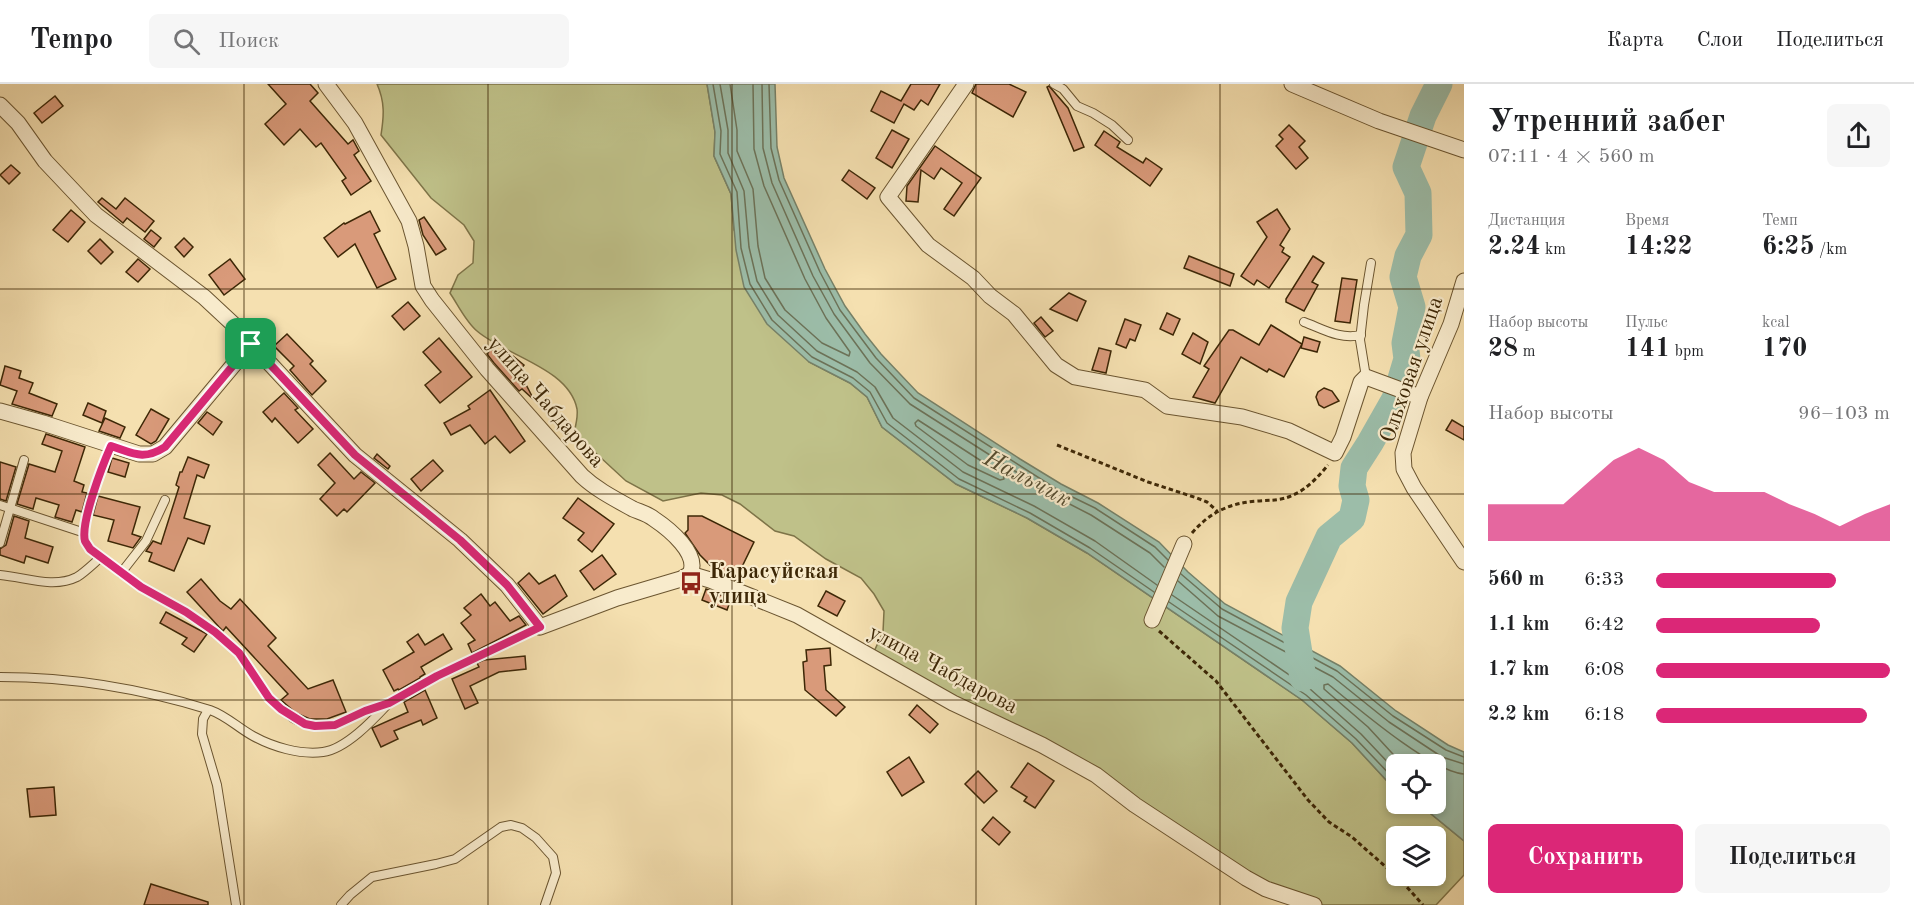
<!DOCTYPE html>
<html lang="ru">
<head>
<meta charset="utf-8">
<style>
  :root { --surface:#fff; --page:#f6f6f6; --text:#202124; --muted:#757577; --line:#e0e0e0; --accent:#db2777 }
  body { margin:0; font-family:"Old Standard TT",serif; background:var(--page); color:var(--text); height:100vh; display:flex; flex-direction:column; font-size:22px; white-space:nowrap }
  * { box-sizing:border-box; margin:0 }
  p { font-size:20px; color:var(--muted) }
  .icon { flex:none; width:33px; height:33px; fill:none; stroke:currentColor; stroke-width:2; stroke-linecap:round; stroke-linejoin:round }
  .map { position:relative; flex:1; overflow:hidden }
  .panel { display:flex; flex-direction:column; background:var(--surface); width:450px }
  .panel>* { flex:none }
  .controls { position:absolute; left:1386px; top:670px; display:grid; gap:12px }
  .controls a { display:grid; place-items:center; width:60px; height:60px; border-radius:9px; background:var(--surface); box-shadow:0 3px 9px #0003; font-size:30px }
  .pin { position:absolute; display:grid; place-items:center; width:51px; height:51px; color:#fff; margin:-26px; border-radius:12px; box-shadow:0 3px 9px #0006 }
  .round { display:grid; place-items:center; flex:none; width:63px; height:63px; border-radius:9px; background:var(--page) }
  .overview { display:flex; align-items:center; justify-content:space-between; height:102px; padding:0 24px }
  h1 { font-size:33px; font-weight:600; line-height:45px }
  .figures { display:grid; grid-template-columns:repeat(3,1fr); gap:9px; height:102px; padding:6px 24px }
  .figures div { display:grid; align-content:center }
  .figures b { font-size:26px; font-weight:600 }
  .figures small { font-size:16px; font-weight:400 }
  .figures p { font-size:16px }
  .chart { height:168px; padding:12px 24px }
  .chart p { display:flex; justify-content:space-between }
  .chart svg { width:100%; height:108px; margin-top:6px; fill:var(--accent); opacity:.7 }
  .primary-button { display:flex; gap:12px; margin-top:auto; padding:12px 24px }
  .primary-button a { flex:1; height:69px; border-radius:9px; background:var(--accent); color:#fff; font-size:24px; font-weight:600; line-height:69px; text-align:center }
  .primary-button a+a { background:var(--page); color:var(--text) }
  ul { padding:0 24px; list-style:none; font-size:20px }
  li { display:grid; grid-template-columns:96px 72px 1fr; align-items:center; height:45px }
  li i { height:15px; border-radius:8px; background:var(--accent) }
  header { display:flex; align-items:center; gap:36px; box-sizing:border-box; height:84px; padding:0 30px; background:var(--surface); border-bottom:2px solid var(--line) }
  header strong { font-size:28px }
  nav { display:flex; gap:33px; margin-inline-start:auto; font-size:21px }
  .search { width:420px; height:54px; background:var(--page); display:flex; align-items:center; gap:15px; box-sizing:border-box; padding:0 21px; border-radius:9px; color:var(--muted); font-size:22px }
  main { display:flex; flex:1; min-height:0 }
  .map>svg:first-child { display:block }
</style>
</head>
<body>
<header>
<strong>Tempo</strong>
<div class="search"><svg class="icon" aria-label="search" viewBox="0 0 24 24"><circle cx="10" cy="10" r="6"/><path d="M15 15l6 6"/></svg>Поиск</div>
<nav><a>Карта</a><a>Слои</a><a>Поделиться</a></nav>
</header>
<main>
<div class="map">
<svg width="1464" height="821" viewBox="0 0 1464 821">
  <rect width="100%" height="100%" fill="#f5e0b0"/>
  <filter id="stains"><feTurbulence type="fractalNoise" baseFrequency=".00333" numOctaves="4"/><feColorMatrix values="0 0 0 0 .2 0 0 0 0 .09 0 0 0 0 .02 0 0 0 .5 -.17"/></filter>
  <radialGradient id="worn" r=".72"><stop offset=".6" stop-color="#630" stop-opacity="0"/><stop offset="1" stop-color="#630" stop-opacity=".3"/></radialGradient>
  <!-- green -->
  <path fill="#bfc189" stroke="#7e7448" stroke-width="1.5" fill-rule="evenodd" d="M377,0H707L715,48L714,72L731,110L734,146L809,278L850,299L867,313L882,343L956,400L1027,434L1087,469L1302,616L1352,659L1387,697L1396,704V720H1419L1464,757V791L1436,821H1314L1283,811L1135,721L872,572L883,548L884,527L874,510L861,494L826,475L794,452L775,447L740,420L722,411L701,409L663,417L626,397L574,349C576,341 578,332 577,325C569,284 506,272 477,247C466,238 458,221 450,209L458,191L473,179L474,157L464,141L431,114L381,51C384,32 385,18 377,0ZM1396,753H1436V792H1396Z"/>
  <!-- water -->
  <path fill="#9cbda9" stroke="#768168" stroke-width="1.5" d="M707,0H775L777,63L784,94L825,185L845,222L865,250L881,270L918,309L1020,375L1061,400L1098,419L1159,458L1188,488L1225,520L1340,582L1396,627L1448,661L1464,668V757L1419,720H1436V681H1396V704L1387,697L1352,659L1302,616L1087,469L1027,434L956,400L882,343L867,313L850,299L809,278L767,240L744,203L736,166L731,110L714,72L715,48Z"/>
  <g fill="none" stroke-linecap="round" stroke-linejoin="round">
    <!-- shore -->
    <g stroke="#6c7258" stroke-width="1.5">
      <path d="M713,0L721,47L720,70L737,108L741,164L750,200L772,236L812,273L853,294L870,308L887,339L959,395L1030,429L1090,464L1154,508"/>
      <path d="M720,0L728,46V69L744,107L749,163L757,197L778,231L817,267L857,288L875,303L893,334L963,388L1034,422L1095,457L1157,501"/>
      <path d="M730,0L737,46V67L753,105L758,162L765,194L785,226L822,259L849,272L850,268L826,234L805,195L764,102L754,65L753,0"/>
      <path d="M762,0L763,64L772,99L813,192L834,230L870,279L910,320L1054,412L1091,431L1150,469L1164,483"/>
      <path d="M769,0L771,64L779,96L820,188L840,226L876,274L914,314L1058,406L1095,424L1155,463L1168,476"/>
      <path d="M918,336L1003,391L1004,395L1000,396L968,381L916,342L915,339Z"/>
      <path d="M1181,490L1222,525L1337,587L1393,632L1446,666L1464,673"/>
      <path d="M1178,497L1218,532L1333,593L1389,638L1442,673L1464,680"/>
      <path d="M1172,511L1310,605L1361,650L1396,687"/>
      <path d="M1169,518L1306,611L1356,655L1396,697"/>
      <path d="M1403,681L1368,643L1324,605V601L1328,600C1355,622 1432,688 1464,690"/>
    </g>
    <!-- river -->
    <path stroke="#9cbda9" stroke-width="27" d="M1303,594L1295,544L1299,518L1329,453L1352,434L1356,416L1352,402L1354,384L1370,359L1395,315L1407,275L1405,259L1412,223L1403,193L1408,172L1419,151L1418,109L1406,83L1423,32L1439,0"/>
  </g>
  <!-- building -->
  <g fill="#d99a7a" stroke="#3d2706" stroke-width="1.5">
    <path d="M268,0H310L318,9L310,17L348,60L353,56L359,67L354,71L371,97L351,111L342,97L346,94L321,59L316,63L300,45L284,61L265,40L286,20Z"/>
    <path d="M911,0H940L928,21L921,16L914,26L904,20L894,39L871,27L881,7L901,17Z"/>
    <path d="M976,0H1009L1026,8L1013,33L972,9Z"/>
    <path d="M1049,2L1068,24L1084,63L1074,67L1047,3Z"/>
    <path d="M55,12L63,22L42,39L34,29Z"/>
    <path d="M1289,41L1305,57L1299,63L1308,74L1296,85L1276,62L1283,55L1279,51Z"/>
    <path d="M892,46L909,55L892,84L876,74Z"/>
    <path d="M1104,47L1120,58L1117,63L1143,79L1146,74L1162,85L1150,102L1095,61Z"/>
    <path d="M935,62L981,94L954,132L944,125L962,99L941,84L934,95L921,86L918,118L906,117L907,102Z"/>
    <path d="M11,81L20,89L9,100L0,91Z"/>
    <path d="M849,86L875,104L867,115L842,96Z"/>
    <path d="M102,114L116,125L125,114L154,137L145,148L127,134L123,139L98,118Z"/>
    <path d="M1277,125L1290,145L1280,161L1284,164L1282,168L1290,173L1269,204L1257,196L1254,201L1241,192L1267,153L1257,138Z"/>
    <path d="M71,126L85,138L68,158L53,146Z"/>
    <path d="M370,127L380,147L374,150L396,195L377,204L355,160L338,173L324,154L344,139L345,140Z"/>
    <path d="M424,133L446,165L436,171L423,151L419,136Z"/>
    <path d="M151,146L161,154L154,163L144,155Z"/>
    <path d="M184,154L193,163L184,173L175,163Z"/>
    <path d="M100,155L113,168L101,180L88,167Z"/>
    <path d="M1189,172L1234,190L1230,202L1184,184Z"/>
    <path d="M1313,172L1324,179L1312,198L1318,201L1304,227L1286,218V215Z"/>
    <path d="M138,175L150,185L138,198L126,188Z"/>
    <path d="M230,175L245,195L224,211L209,191Z"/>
    <path d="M1342,194L1357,196L1350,239L1335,237Z"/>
    <path d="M1069,209L1086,217L1077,237L1050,225Z"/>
    <path d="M408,218L420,232L404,246L392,232Z"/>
    <path d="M1167,229L1180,235L1173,251L1160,245Z"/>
    <path d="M1041,233L1053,247L1045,253L1034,239Z"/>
    <path d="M1125,235L1141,241L1135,257L1130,255L1126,264L1116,260Z"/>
    <path d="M1271,241L1302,260L1284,293L1269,285L1267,288L1241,273L1215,319L1193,313L1209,285L1204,282L1229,246H1233L1259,261Z"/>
    <path d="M1193,249L1208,258L1200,280L1182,270Z"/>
    <path d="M287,250L313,277L310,280L326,297L312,311L290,286L294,282L274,262Z"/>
    <path d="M1304,253L1320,258L1317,268L1301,264Z"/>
    <path d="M439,254L472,293L440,319L425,301L441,288L423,268Z"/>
    <path d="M1099,264L1111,267L1106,289L1092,286Z"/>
    <path d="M491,265L508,279L513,272L524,281L519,287L534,316L522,305L519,307L494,279L487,270Z"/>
    <path d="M5,282L21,287L19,294L33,299L29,309L57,320L52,332L12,320L17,307L0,301Z"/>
    <path d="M1324,304L1332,307L1339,317L1324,324L1319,321L1316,313L1318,308Z"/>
    <path d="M490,306L525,357L510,369L495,352L485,360L470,341L451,351L444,339L470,325L468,322Z"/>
    <path d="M284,309L298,324L295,326L313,345L298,359L275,334L272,338L263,328Z"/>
    <path d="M88,319L106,327L102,339L83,331Z"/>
    <path d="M151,325L169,335L156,357L151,360L136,351Z"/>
    <path d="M207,328L222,338L213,351L198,339Z"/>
    <path d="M105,334L125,343L120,354L99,347Z"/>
    <path d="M1452,336L1464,343V356L1446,346Z"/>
    <path d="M46,350L85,363L74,397L84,401L82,408L87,409L82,428L76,426L72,438L55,433L59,421L36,414L33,425L17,420L29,380L55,388L62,367L42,360Z"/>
    <path d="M330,369L354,395L361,388L375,399L347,428L344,425L337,432L320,415L335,399L318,381Z"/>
    <path d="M377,370L390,382L388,385L374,374Z"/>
    <path d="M188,373L209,381L204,394L197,391L184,434L210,442L204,460L188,454L174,487L149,477L152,469L146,467L153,457L161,460L179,403L176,401L180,388H182Z"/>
    <path d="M112,374L129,379L125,393L108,388Z"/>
    <path d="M433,376L443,387L421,407L411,395Z"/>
    <path d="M0,378L16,383L6,417L0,415Z"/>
    <path d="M98,412L140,423L132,450L141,453L133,464L108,457L114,436L93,431Z"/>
    <path d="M578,414L614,440L592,468L578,456L584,449L563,434Z"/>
    <path d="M14,432L29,437L25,454L53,463L48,479L26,472L24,479L0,471V465L6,461Z"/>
    <path d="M688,432H702L754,458L738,491L737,497L718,489L700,471L685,449L688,446Z"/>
    <path d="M602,471L616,490L594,506L580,487Z"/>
    <path d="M529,489L539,500L555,491L567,512L543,530L518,499Z"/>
    <path d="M201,495L220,517L231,525L240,515L276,554L268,562L308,605L333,596L346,628L327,635H310L296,629L281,616L288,610L226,543L223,547L219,543L187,508Z"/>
    <path d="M706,505L731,515L727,526L702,516Z"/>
    <path d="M826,507L845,517L837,532L818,522Z"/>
    <path d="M481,510L490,522L495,518L510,537L519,532L526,541L472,569L468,560L475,556L461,539L471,531L464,524Z"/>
    <path d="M166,528L207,550L194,568L182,560L187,554L160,539Z"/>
    <path d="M418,550L425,561L443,550L452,565L421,583L425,590L420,593V594L399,606L398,605L394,607L383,586L414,568L407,558Z"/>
    <path d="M830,564L831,581L824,582L826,606L845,623L836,632L805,606L803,578L807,577L806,566Z"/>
    <path d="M525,572L526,585L499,588L470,602L478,619L465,625L452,595L479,583L477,579L484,576Z"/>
    <path d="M425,606L437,634L423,641L421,636L394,647L398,655L381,663L372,644L408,628L404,618Z"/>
    <path d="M917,621L938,640L930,649L909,631Z"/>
    <path d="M909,673L924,698L902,712L887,688Z"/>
    <path d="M1028,679L1054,697L1035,724L1024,717L1027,713L1011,703Z"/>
    <path d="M978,687L997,707L984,719L965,700Z"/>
    <path d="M54,703L56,731L30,733L27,705Z"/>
    <path d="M993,733L1010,748L999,761L982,746Z"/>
    <path d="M151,800L208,818V821H144Z"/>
  </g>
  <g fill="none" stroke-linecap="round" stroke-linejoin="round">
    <!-- lane casing -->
    <g stroke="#6b5530" stroke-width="10">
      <g id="lane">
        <path d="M1054,0L1063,5L1077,22L1093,29L1112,41L1128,56"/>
        <path d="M1304,238C1323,245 1340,256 1361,251"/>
        <path d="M1366,293L1360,256L1364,221L1371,179"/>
        <path d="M111,361C103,380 80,438 85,457C86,459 89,463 90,465L141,503L186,528L215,548L239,569L269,614L293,634L305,640L314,642L335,641L365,627L389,619L437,592L540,543"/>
        <path d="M0,421L85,449"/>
        <path d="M0,459L24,376"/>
        <path d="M121,489L146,457L165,416"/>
        <path d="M0,491C25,493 53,505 77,493C85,488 93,480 100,474"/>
        <path d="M0,593C70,593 143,605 210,626C227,632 238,644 253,652C273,663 300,671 323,668C346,665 373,636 388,620"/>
        <path d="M208,626L203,635L202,650L217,701L236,821"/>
        <path d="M341,821L350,811L372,793L436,780L455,775L501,743L511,741L522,744L536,754L553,773L556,789L545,821"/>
      </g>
    </g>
    <!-- street casing -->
    <g stroke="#6b5530" stroke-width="17">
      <g id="street">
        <path d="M326,0L355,39L409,137L416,162L423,202L432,216L487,285L582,392C597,406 615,415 633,425C640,428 648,430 654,435C669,445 700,470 690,490"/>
        <path d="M966,0L888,113L928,161L973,194L990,212L1014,230L1056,281L1075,293L1145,306L1167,322L1242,333L1289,347L1335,369L1343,353L1361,298L1366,293L1420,313"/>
        <path d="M1292,0L1379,37L1464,66"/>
        <path d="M0,21L18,39L45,77L96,131L204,213L233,240L355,371L460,456L507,501L540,543L617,514L681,495L690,490"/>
        <path d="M1464,197L1451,240L1420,313L1403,369L1404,385L1414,404L1464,478"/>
        <path d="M0,327L43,339L139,370H153L165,363L251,260"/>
        <path d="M690,490L710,496L797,531L953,619L1042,661L1096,691L1135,721L1246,794L1266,805L1314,821"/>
        <path d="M1152,536L1184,460"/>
      </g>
    </g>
    <!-- path -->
    <g stroke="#3d2706" stroke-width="3" stroke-dasharray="4.5 3" stroke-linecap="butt">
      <path d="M1057,361L1148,398L1197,414L1207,418L1217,427"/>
      <path d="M1192,449C1210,428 1230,419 1257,417C1270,416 1281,417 1293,411C1306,406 1319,392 1328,381"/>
      <path d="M1159,547L1216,597L1308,716L1329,738L1352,753L1396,792"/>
      <path d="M1397,792L1423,821"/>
    </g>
    <!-- lane -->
    <use href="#lane" stroke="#f8ebcc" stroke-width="8"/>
    <!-- street -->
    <use href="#street" stroke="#f8ebcc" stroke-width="15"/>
  </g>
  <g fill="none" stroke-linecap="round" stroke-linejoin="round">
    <!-- route casing -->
    <g stroke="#fff" stroke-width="12">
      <path id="route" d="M251,260L355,371L460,456L507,501L540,543L437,592L389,619L365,627L335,641L315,642L305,640L281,625L269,614L239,569L215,548L186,528L141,503L90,465C89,463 86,459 85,457C80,439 103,380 111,362C133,369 143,377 165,363Z"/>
    </g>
    <!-- route -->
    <use href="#route" stroke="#db2777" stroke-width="8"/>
  </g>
  <!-- grid -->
  <path fill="none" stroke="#3d2706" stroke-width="1.5" stroke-opacity="0.55" d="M244,0V821M488,0V821M732,0V821M976,0V821M1220,0V821M0,205H1464M0,410H1464M0,616H1464"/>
  <!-- icons -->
  <defs>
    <g id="bus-bare" transform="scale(1.8)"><path d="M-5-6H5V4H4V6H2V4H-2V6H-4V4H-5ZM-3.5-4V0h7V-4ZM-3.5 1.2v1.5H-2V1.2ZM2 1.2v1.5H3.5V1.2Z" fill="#8f2418" stroke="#f8ebcc" stroke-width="2.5" paint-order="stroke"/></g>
  </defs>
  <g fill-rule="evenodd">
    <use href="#bus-bare" x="691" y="499"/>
  </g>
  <g text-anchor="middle" stroke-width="4.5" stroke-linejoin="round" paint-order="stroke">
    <!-- street labels -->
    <g font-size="22" fill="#3d2706" stroke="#f8ebcc">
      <text transform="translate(1410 285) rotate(-71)" y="8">Ольховая улица</text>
      <text transform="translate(547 317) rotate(49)" y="8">улица Чабдарова</text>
      <text transform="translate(944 584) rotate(28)" y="8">улица Чабдарова</text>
    </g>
    <!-- poi labels -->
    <g font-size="22" font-weight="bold" fill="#3d2706" stroke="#f8ebcc" text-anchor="start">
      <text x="709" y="494">Карасуйская<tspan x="709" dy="25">улица</tspan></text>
    </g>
    <!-- water labels -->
    <g font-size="24" font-style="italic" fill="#554c2f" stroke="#f8ebcc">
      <text transform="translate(1028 394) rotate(28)" y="8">Нальчик</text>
    </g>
  </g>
  <rect width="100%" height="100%" filter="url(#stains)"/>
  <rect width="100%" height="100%" fill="url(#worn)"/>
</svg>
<div class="controls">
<a><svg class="icon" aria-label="locate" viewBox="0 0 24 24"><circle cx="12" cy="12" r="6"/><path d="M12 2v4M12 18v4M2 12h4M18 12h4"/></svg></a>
<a><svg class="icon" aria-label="layers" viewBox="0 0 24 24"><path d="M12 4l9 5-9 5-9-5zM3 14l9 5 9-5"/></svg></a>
</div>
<div class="pin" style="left:251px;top:260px;background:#1e9e55"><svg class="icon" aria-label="arrive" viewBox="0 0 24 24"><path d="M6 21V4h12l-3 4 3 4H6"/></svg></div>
</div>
<section class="panel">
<div class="overview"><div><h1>Утренний забег</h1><p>07:11 · 4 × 560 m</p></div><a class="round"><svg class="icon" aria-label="share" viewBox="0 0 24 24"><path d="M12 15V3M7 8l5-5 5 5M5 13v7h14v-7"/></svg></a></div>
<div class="figures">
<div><p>Дистанция</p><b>2.24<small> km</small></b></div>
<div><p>Время</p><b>14:22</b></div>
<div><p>Темп</p><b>6:25<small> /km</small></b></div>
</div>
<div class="figures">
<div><p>Набор высоты</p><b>28<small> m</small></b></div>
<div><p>Пульс</p><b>141<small> bpm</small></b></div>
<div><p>kcal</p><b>170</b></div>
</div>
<div class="chart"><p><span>Набор высоты</span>96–103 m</p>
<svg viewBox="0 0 160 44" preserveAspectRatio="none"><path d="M0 44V29L10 29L20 29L30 29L40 20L50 11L60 6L70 11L80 20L90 24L100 24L110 24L120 29L130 33L140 38L150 33L160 29V44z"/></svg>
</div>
<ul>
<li><b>560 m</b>6:33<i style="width:77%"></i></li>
<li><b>1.1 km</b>6:42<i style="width:70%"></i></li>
<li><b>1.7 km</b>6:08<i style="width:100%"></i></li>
<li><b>2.2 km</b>6:18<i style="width:90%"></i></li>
</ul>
<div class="primary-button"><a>Сохранить</a><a>Поделиться</a></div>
</section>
</main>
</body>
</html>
